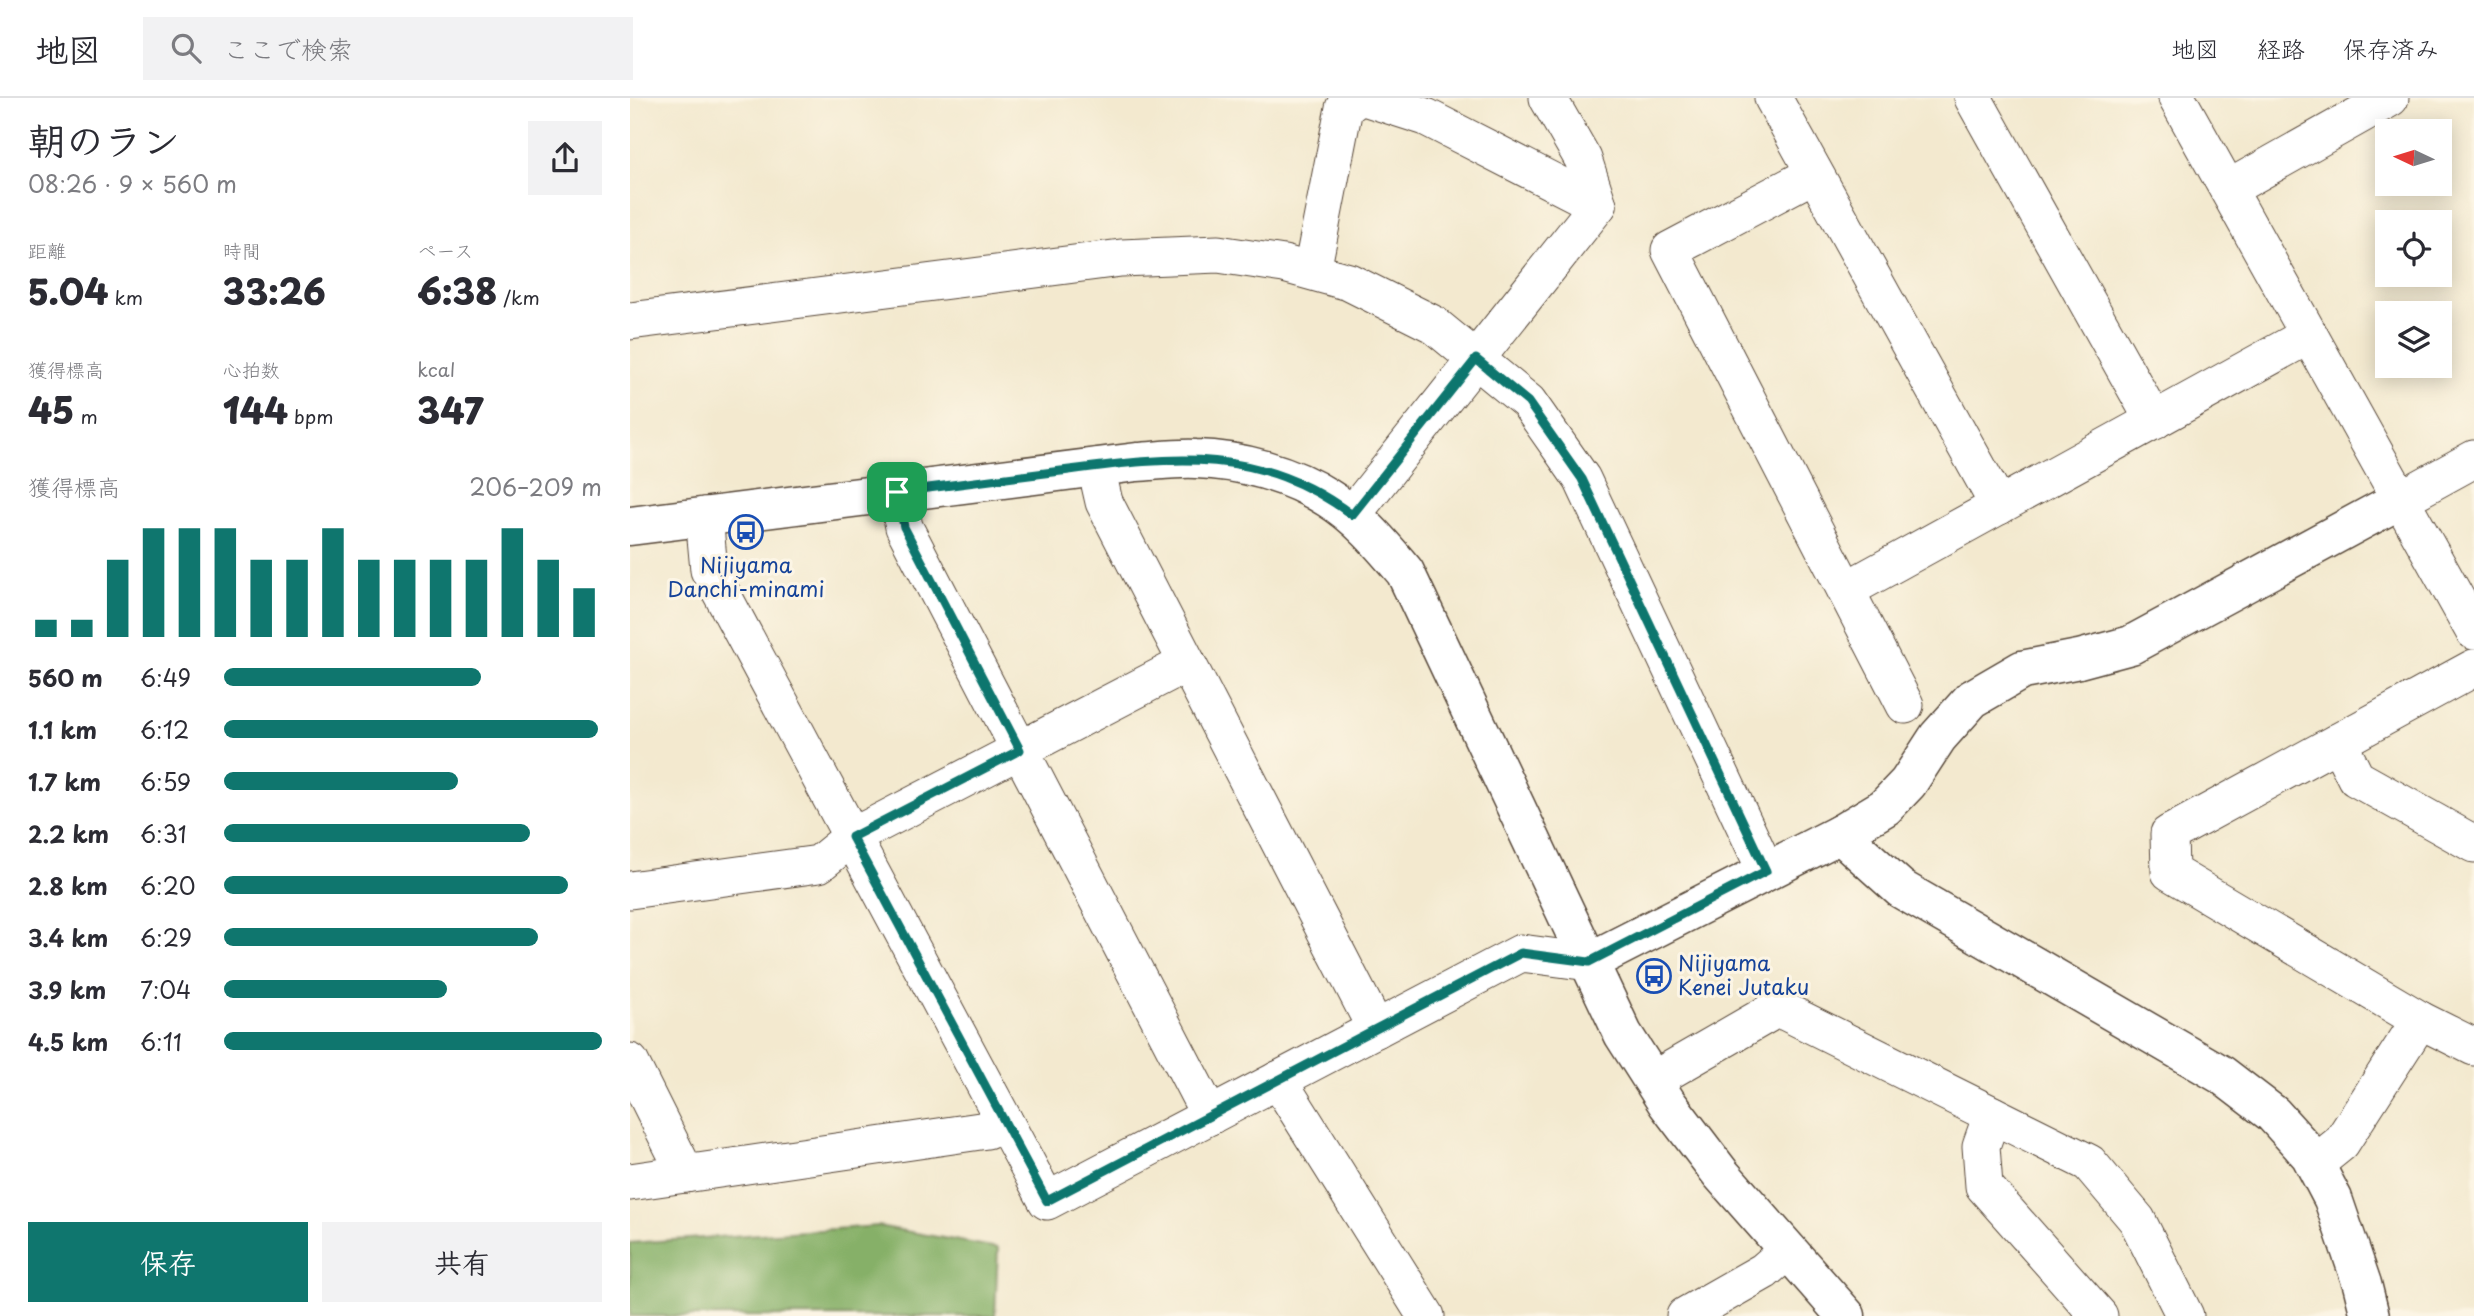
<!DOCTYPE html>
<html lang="ja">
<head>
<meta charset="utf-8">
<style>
  :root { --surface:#fff; --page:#f2f2f3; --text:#2b2b33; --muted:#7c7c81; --line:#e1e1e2; --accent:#0f766e }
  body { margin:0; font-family:"Playpen Sans","Klee One",sans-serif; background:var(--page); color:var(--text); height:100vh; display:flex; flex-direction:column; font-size:26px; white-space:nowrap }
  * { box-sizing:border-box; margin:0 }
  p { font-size:23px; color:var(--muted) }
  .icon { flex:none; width:38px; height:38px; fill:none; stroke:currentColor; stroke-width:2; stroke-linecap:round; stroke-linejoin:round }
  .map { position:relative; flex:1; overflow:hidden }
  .panel { display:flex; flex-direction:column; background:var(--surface); width:630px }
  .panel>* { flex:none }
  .needle { width:46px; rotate:274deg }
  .controls { position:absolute; left:1745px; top:21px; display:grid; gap:14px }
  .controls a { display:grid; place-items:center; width:77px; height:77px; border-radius:0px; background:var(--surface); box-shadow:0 4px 18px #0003; font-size:35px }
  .pin { position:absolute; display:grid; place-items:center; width:60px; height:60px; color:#fff; margin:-30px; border-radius:14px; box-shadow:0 4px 10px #0006 }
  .round { display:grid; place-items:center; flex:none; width:74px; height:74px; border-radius:0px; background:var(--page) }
  .overview { display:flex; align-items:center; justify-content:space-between; height:119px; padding:0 28px }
  h1 { font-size:38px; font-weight:800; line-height:52px }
  .figures { display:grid; grid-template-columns:repeat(3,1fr); gap:10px; height:119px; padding:7px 28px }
  .figures div { display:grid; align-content:center }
  .figures b { font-size:35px; font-weight:800 }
  .figures small { font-size:19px; font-weight:400 }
  .figures p { font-size:19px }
  .chart { height:196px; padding:14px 28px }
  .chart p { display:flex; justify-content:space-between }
  .chart svg { width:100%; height:126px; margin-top:7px; stroke:var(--accent); stroke-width:6 }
  .button { display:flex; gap:14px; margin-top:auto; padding:14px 28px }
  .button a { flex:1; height:80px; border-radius:0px; background:var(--accent); color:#fff; font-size:28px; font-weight:800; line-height:80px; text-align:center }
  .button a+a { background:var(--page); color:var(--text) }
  ul { padding:0 28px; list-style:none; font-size:23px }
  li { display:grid; grid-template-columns:112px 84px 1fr; align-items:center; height:52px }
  li i { height:18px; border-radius:9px; background:var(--accent) }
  header { display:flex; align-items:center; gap:42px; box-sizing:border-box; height:98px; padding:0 35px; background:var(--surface); border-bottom:2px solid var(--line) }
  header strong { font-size:33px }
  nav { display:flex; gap:38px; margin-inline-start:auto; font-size:24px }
  .search { width:490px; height:63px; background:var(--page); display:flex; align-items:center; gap:18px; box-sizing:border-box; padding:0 24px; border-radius:0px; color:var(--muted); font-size:26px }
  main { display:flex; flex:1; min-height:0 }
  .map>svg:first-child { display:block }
</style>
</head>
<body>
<header>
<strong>地図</strong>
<div class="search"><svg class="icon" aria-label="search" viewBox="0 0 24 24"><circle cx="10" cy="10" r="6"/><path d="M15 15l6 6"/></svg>ここで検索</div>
<nav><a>地図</a><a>経路</a><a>保存済み</a></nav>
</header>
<main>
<section class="panel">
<div class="overview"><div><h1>朝のラン</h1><p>08:26 · 9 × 560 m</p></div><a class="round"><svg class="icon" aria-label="share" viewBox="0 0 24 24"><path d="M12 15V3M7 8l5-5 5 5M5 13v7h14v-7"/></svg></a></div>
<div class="figures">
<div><p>距離</p><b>5.04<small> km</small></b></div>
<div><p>時間</p><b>33:26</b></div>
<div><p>ペース</p><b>6:38<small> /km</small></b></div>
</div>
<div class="figures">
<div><p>獲得標高</p><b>45<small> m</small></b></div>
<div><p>心拍数</p><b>144<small> bpm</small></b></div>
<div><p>kcal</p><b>347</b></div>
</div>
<div class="chart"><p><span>獲得標高</span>206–209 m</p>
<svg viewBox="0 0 160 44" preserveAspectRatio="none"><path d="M5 44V38M15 44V38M25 44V17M35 44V6M45 44V6M55 44V6M65 44V17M75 44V17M85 44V6M95 44V17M105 44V17M115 44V17M125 44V17M135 44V6M145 44V17M155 44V27"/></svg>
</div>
<ul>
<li><b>560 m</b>6:49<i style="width:68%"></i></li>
<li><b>1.1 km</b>6:12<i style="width:99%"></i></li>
<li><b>1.7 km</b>6:59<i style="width:62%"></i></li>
<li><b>2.2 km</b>6:31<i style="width:81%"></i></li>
<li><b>2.8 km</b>6:20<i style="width:91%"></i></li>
<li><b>3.4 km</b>6:29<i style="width:83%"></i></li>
<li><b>3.9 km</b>7:04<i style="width:59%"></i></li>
<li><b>4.5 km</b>6:11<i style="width:100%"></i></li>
</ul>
<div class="button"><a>保存</a><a>共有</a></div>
</section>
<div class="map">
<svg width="1844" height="1218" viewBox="0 0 1844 1218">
  <rect width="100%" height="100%" fill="#fcf5e5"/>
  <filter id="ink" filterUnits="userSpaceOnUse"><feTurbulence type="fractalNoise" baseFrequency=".0143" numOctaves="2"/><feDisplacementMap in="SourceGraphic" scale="14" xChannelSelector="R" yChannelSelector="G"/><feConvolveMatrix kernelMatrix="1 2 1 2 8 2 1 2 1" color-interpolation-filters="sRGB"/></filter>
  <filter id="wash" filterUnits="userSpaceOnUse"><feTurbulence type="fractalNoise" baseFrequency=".00686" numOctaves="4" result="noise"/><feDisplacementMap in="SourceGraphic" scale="28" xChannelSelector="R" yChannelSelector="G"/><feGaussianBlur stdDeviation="1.57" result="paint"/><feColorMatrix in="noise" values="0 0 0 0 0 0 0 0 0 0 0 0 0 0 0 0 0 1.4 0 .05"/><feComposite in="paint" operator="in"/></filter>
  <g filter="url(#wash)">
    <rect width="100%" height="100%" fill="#f3e9cf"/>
    <!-- forest -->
    <path fill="#86b067" stroke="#606d42" stroke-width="2" d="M248,1128L368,1150L365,1218H0V1145Z"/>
  </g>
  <g filter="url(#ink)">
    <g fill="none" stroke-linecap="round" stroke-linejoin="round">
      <!-- minor casing -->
      <g stroke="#574739" stroke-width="39">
        <g id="minor">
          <path d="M737,0L796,19L968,107"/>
          <path d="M1143,0L1369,408"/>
          <path d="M1343,0L1524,323"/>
          <path d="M1547,0L1844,533"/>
          <path d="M1184,76L1040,152L1275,607"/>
          <path d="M1598,91L1760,0"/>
          <path d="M682,173L714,10L727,0"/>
          <path d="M0,223L491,160L588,156L654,166L719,184L803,226L898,304L952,381L1136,773"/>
          <path d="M466,369L474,404L746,931"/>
          <path d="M267,394L274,429L580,1018"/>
          <path d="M1771,401L1844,361"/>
          <path d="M722,417L968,107L953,61L918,0"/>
          <path d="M74,418L79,472L417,1103L891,855L959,864"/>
          <path d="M1216,492L1679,237"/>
          <path d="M1844,570L1539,736L1540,774L1790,922L1844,949"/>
          <path d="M1708,644L1726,680L1844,746"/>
          <path d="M0,792L189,766L222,739L557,565"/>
          <path d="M0,964L56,1076"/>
          <path d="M648,982L796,1218"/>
          <path d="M1023,982L1148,910L1459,1065L1507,1122L1555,1218"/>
          <path d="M1362,1017L1351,1048L1354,1088L1469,1218"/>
          <path d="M1685,1066L1711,1045L1790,922"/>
          <path d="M0,1084L357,1032L374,1023"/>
          <path d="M1055,1218L1134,1173L1158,1152"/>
        </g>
      </g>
      <!-- tertiary casing -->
      <g stroke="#574739" stroke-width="41">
        <g id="tertiary">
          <path d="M0,428L507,364C526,363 546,360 566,361C610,362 661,376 698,400C729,419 752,447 775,474L993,936L1037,1005L1091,1076L1216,1218"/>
          <path d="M1210,736L1271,791L1592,977L1643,1016L1680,1057L1703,1101L1732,1186L1740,1218"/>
          <path d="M959,864L1210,736L1255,709L1278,685L1308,639L1342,601L1392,572L1449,561L1501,547L1771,401"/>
        </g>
      </g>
      <!-- minor -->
      <use href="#minor" stroke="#fff" stroke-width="37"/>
      <!-- tertiary -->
      <use href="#tertiary" stroke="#fff" stroke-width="38"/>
    </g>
  </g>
  <g fill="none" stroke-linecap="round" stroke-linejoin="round" filter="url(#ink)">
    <!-- route casing -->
    <g stroke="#fff" stroke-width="14">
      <path id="route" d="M846,261L898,304L952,381L1136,773L959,864L891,855L417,1103L222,739L390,652L274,429L267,394C322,387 376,380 431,373C540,359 628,346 722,417Z"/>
    </g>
    <!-- route -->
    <use href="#route" stroke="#0f766e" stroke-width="9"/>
  </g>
  <!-- icons -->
  <defs>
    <g id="bus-ring" transform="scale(1.75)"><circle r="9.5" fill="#fcf5e5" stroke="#1a4fb4" stroke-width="1.5"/><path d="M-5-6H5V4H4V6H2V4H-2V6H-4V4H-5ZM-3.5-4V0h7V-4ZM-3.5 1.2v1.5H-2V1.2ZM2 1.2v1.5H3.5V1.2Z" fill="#1a4fb4"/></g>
  </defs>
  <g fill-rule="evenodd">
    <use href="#bus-ring" x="116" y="434"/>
    <use href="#bus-ring" x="1024" y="878"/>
  </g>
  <g text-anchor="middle" stroke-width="6" stroke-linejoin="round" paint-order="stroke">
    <!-- transit labels -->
    <g font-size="21" fill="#164399" stroke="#fcf5e5">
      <text x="116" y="475">Nijiyama<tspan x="116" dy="24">Danchi-minami</tspan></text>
      <text x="1048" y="873" text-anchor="start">Nijiyama<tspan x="1048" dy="24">Kenei Jutaku</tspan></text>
    </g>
  </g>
</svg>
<div class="controls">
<a><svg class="needle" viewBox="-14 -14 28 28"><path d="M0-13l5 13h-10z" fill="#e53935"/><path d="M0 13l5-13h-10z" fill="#7c7c81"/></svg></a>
<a><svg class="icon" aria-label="locate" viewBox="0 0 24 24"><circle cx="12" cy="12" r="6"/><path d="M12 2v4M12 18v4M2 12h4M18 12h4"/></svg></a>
<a><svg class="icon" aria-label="layers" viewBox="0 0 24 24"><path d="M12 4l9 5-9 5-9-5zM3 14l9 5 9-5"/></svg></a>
</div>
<div class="pin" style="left:267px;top:394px;background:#1e9e55"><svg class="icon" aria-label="arrive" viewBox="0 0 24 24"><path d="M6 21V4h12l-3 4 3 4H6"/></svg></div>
</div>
</main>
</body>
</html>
